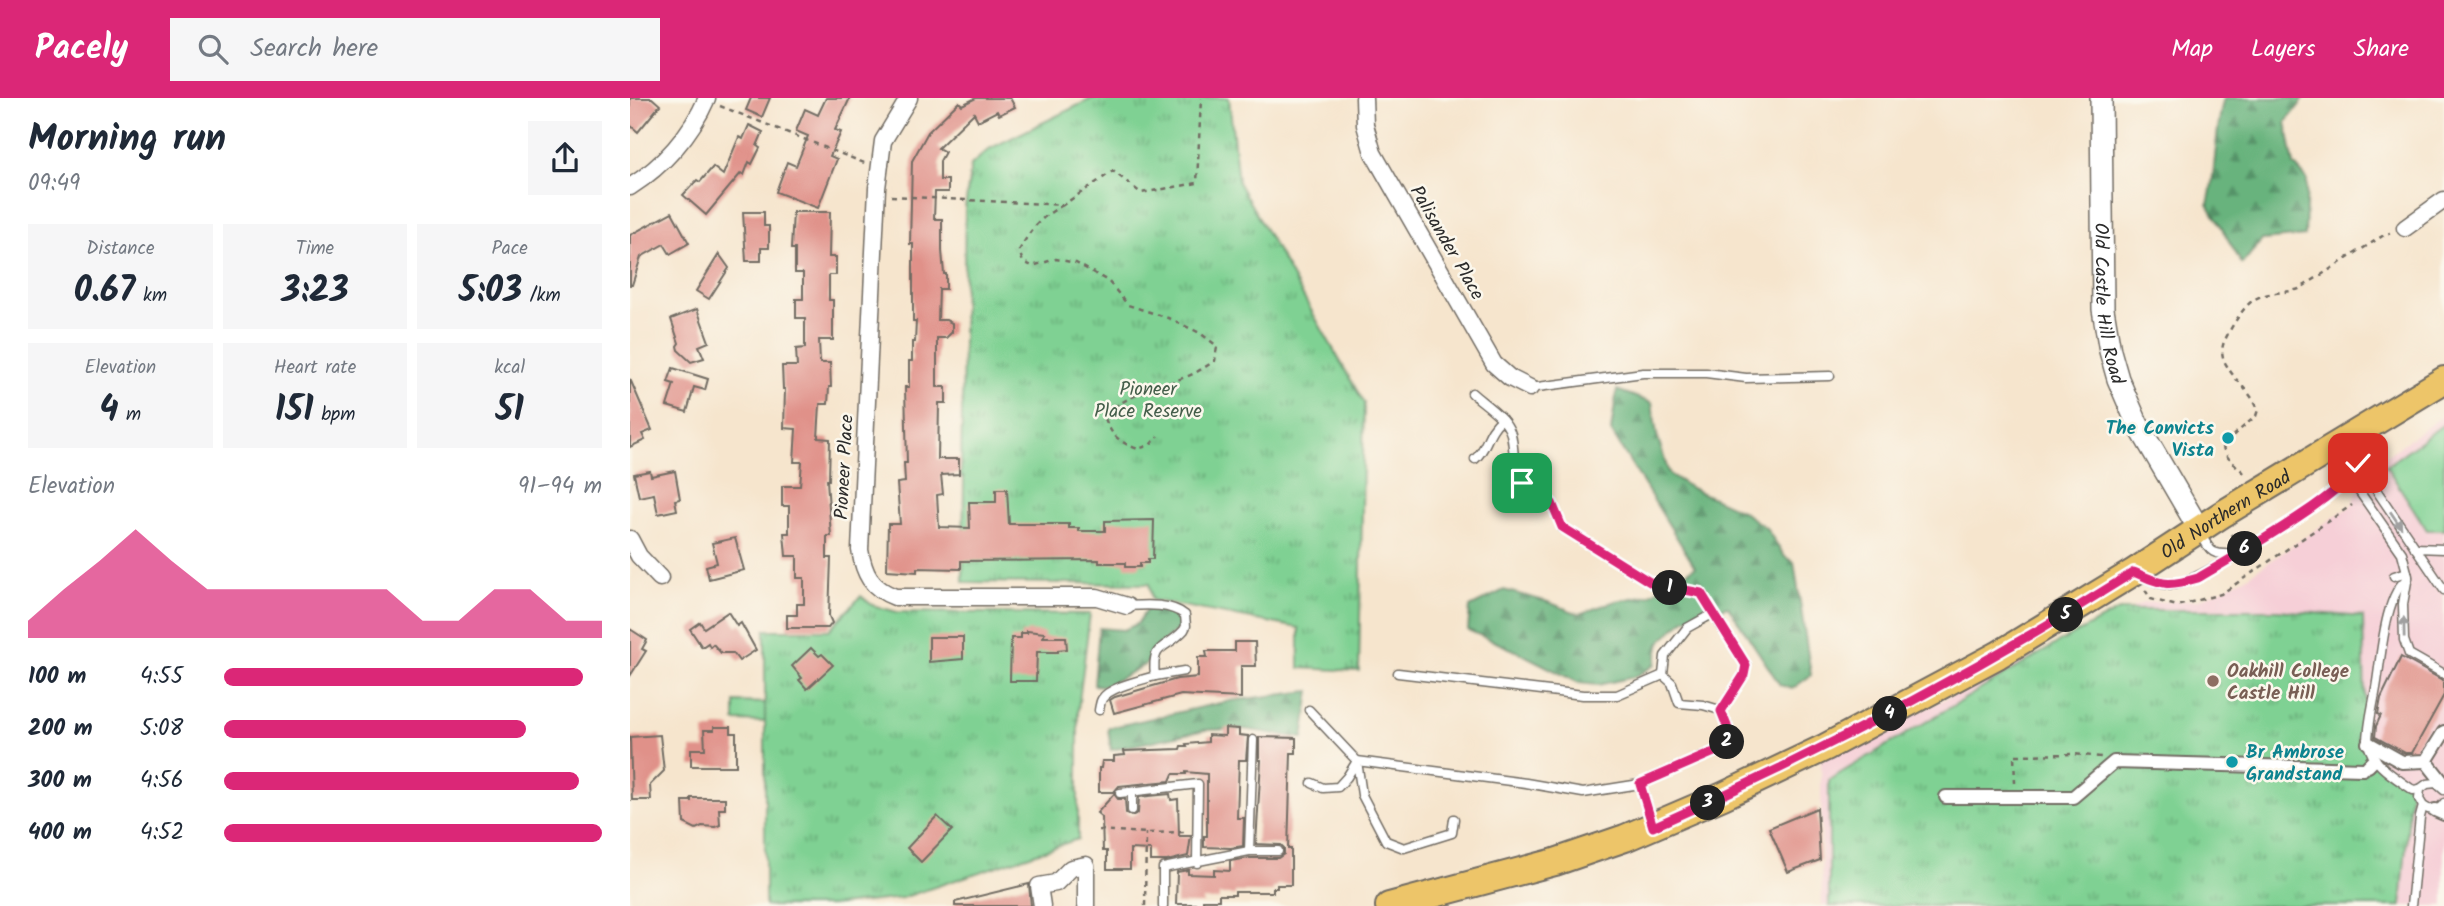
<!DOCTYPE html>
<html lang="en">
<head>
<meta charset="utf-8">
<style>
  :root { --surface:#fff; --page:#f6f6f7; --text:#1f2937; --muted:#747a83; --accent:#db2777 }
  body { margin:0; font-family:Kalam,sans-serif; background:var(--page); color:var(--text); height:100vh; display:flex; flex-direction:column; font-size:26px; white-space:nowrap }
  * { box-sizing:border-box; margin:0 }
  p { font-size:23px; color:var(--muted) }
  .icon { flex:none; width:38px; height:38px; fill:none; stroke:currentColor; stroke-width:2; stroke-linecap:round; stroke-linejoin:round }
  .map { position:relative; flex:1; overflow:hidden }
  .drawer { display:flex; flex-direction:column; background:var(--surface); width:630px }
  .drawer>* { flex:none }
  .pin { position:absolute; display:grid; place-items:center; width:60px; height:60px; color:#fff; margin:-30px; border-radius:14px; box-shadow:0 4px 10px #0006 }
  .km { position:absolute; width:35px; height:35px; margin:-18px; border-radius:50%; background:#222; color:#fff; font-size:19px; line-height:35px; text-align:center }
  .round { display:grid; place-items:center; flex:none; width:74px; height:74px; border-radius:0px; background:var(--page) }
  .summary { display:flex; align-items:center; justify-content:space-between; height:119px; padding:0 28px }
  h1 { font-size:38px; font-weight:800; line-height:52px }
  .figures { display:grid; grid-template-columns:repeat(3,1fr); gap:10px; height:119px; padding:7px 28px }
  .figures div { display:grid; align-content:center; border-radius:0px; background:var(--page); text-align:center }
  .figures b { font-size:35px; font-weight:800 }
  .figures small { font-size:19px; font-weight:400 }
  .figures p { font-size:19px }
  .chart { height:196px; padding:14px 28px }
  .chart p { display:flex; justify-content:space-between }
  .chart svg { width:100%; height:126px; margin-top:7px; fill:var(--accent); opacity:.7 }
  ul { padding:0 28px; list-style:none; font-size:23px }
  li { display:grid; grid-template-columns:112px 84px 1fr; align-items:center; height:52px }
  li i { height:18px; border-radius:9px; background:var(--accent) }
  header { display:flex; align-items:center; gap:42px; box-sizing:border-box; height:98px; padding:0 35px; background:var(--accent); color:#fff }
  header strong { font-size:33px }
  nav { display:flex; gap:38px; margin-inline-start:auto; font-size:24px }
  .search { width:490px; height:63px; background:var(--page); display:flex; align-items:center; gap:18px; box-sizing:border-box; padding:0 24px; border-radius:0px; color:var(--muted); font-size:26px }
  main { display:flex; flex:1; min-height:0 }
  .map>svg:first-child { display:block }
</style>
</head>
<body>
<header>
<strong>Pacely</strong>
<div class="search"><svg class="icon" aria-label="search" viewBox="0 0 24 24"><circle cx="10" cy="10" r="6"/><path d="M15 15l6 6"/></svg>Search here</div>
<nav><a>Map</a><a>Layers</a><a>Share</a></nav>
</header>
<main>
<section class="drawer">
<div class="summary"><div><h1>Morning run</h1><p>09:49</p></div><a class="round"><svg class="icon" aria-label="share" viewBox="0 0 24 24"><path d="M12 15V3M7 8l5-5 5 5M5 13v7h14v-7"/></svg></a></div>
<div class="figures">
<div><p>Distance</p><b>0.67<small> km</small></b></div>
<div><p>Time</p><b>3:23</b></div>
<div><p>Pace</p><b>5:03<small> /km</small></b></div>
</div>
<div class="figures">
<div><p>Elevation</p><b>4<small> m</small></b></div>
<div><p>Heart rate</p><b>151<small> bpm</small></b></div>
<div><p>kcal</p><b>51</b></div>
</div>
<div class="chart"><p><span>Elevation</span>91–94 m</p>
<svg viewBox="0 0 160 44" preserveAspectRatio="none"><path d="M0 44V38L10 27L20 17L30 6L40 17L50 27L60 27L70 27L80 27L90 27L100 27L110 38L120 38L130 27L140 27L150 38L160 38V44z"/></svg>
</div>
<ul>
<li><b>100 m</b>4:55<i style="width:95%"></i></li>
<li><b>200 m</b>5:08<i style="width:80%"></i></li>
<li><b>300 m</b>4:56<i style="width:94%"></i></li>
<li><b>400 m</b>4:52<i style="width:100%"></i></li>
</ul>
</section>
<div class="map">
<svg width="1814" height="808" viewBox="0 0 1814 808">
  <defs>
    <pattern id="forest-firs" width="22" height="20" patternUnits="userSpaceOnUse" patternTransform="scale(1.75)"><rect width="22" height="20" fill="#67b37d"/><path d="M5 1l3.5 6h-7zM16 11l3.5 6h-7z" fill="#559267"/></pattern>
    <pattern id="park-tufts" width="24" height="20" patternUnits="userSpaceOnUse" patternTransform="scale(1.75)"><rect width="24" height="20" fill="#7fd193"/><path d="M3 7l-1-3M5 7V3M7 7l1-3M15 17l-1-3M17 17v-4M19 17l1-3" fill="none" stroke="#68aa78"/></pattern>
  </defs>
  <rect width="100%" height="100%" fill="#fbf7ec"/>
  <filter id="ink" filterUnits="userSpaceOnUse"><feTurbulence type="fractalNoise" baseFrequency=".0143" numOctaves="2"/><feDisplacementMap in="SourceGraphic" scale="14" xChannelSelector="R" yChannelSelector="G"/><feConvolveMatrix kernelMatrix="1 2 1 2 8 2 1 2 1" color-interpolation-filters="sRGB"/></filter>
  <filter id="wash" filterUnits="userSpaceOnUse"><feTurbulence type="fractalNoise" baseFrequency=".00686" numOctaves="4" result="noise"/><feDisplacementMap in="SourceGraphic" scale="28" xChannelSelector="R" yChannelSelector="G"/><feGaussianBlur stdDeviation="1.57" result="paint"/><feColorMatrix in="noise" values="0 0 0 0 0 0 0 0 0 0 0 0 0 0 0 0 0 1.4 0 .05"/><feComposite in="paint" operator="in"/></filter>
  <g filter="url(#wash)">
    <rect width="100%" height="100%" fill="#f6e5cd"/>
    <!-- built -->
    <path fill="#f6cfd7" d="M1814,317V808H1192L1191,661L1513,505L1568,502L1615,480L1722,407L1736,372Z"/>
    <!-- green -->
    <g fill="#7fd193" stroke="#557e5f" stroke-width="2">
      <path d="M1814,326V432H1797L1756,368Z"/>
      <path d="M105,604L138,605L137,624L105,623Z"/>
    </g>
    <!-- forest -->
    <g fill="url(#forest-firs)" stroke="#496f54" stroke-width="2">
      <path d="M1594,0H1675L1656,24L1664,67L1677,81L1675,138L1632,142L1612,166L1578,106C1587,71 1584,34 1594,0Z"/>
      <path d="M987,292L1022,305L1027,337L1039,376L1061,390L1112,413L1136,430L1155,459L1164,464L1181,577L1162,591L1150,587L1098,508L1055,521L1030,544L1025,567L1004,579L968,587L949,585L884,552L838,532L840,509L874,492L918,504L949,516L986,503L1019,497L1065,469L981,333Z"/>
      <path d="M525,509L547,510L555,526L530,546L516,566L476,588L464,587L469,530L494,532L507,526L517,511Z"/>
      <path d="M680,593L673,640L614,631L575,632L481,652L478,630L599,603Z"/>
    </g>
    <!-- park -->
    <g fill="url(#park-tufts)" stroke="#557e5f" stroke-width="2">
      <path d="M463,0H599L608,84L734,305L729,573L669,570V530L522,502L519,486L333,484L334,379H331L335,110L341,67L359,51Z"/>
      <path d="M231,498L242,507L267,514L460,516L448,611V741L272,800L200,808H135V532H199Z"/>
      <path d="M1489,512H1647L1733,519L1736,651L1781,688L1771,808H1199V682L1431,543Z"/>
    </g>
    <g id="blocks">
      <!-- building -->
      <g fill="#e09189">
        <path d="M0,0H22L30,7L8,34L0,27Z"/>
        <path d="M121,0H140L132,19L116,12Z"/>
        <path d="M196,0H220L205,32L211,34L200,58L207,61L188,110L146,94L157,64L166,68L178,38L166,33L175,11L188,17Z"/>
        <path d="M346,0H380L385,9L369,17L367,13L348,23L344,15L308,50L315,54L310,63V82H318V94H305L304,121H312V153L314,176H316V191H309L308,222H316L322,225V234L316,240H307V289H316V305H309L308,361H329V376L311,377L313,396L307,397L309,429L340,430L339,404H366V391H377L379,426H439V430H449V433H475V423L524,422L523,461H518V465H510V469H495V465H469V462L331,463V471L287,470V474L257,472L258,426H270L267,385L275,384L274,365H277L275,289H279V263H282V244H285L286,223H283V146H280L282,63L298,34L329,4L332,7Z"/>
        <path d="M119,27L133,34L127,48L130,50L122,66L119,64L114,77L111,75L76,117L53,97L67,82L70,84L83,69L93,77L109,39L113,41Z"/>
        <path d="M42,114L59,145L40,156L34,146L11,159L2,187H0V137Z"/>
        <path d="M113,114H134V128H139V150H131V163H116Z"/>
        <path d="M163,114H200L199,159H206V177H199V202H203V242H189L190,265H200L201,289H199L198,306H190L188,340L200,341L199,382H197L201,438H197V460H201L199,518L202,525L198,530H157V517H167V506H174V480H167V458H156L154,435H159V408H152V388H170L172,364H164L166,331L154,330L155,291H153L152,268H167L166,251L175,250V220H166V201H173V175H165V151H161Z"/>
        <path d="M89,156L99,170L79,201L66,193Z"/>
        <path d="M67,211L79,244L69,248L74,260L61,264L48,252L47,248L49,245L41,221Z"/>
        <path d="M43,270L78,281L75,292L64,289L57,314L37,308L44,286L38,284Z"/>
        <path d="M0,281L22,332L12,336L15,342L0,349Z"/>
        <path d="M20,373L21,378L45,373L50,401L45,402L47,412L28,416L24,396L9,399L4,376Z"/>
        <path d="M105,440L114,472L79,481L76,468L87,465L82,445Z"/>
        <path d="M98,514L107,528L111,525L126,552L109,563L103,555H91L83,546L80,549L78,545L72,549L60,531L70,524L74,530Z"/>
        <path d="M0,531L17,542L12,551L16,553L0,578Z"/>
        <path d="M397,533L415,535L413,539H436L437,551L428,552V554H407L406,583H380L381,540H391V535H397Z"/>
        <path d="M299,539H333V561L299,564Z"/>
        <path d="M605,544H625L626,568H611V600L551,597L484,615L480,602L485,599L547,581L568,579V559H577L576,553H605Z"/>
        <path d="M181,550L189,558L192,556L203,567L177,591L169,582L172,580L162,568Z"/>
        <path d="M1771,559L1814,583V597L1782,655H1775L1745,639L1746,628L1751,617L1748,616L1751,600Z"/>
        <path d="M84,629H101V635H106V668H61V651H75L74,632H84Z"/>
        <path d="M595,630L609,631V637L618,638L616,662H609L607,720H614L613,748L601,750L574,749V738H577V676L556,674V676H543L540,683L489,688L484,694H469V670H471L472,663H484V658L495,657L494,653L550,651L551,648H557L556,646L578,644V637L595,638Z"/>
        <path d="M30,637L34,673L20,687L21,702H2L0,639Z"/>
        <path d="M629,639L666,640V655H661L658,751H661V787H647V790H643V794H605V797H589V802H573V806H546L547,774L558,772V776L584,777V772L600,773V763L620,760H648L654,756V750L651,747L626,746L631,662H629Z"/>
        <path d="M484,696L488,701H495L496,715L501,718L508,715L509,699L540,696L541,702L548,701L549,738H561L558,758L537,763H521V752L500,751V771H477V753H473L472,719L467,715Z"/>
        <path d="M61,700H95V711H89L90,727L85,729L72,728L66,731L54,725L53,703H61Z"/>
        <path d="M1187,710L1190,762L1158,774L1139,730Z"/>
        <path d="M307,718L322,732L291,764L277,750Z"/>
        <path d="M399,786L401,808H325V804Z"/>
      </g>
    </g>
  </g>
  <g filter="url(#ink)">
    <use href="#blocks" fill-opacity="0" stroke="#726c64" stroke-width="2"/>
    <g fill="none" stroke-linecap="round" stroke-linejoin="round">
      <!-- service casing -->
      <g stroke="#726c64" stroke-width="11">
        <g id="service">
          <path d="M900,290L1013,275H1076L1116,280L1200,278"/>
          <path d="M842,295C854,306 876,319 881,336C885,354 882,369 892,385L888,397C899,409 907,410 922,405L932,429L1023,486L1071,495L1116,567L1114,577L1091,613"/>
          <path d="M845,361C858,350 856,334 872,321"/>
          <path d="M1728,365L1814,492"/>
          <path d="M1720,380L1772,455L1778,478L1773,506L1774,542L1779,556L1814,576"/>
          <path d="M1570,434C1581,455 1581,457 1605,456"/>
          <path d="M1785,450L1814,451"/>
          <path d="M1510,477C1521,482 1533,489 1546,486C1573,482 1712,396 1725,372C1731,363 1730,351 1727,341"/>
          <path d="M1764,478L1777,474"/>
          <path d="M1778,480C1754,496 1751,563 1746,590C1743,608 1738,626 1738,645C1742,667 1765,679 1783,692L1790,691"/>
          <path d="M497,508C516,507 540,505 555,517L556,528L554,532C535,553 521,544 525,578L554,573"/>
          <path d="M768,575L953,597H987L1033,577"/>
          <path d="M469,612C470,608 470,604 472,601C479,589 512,582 525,578"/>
          <path d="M679,612L727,663L896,685L953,695L1010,686L1022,724"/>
          <path d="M682,685L693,690L708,689L717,679L727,663L732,697L756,743L774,750L822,735L824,721"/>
          <path d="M1010,686L1084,654L1095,647L1100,640L1097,628L1090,612L1073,607L1049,605L1042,585L1033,577L1035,558L1057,530L1084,515"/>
          <path d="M1814,692L1806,685L1797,686L1790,691L1789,701L1793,708C1801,714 1809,713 1814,705"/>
          <path d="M502,694V712"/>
          <path d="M490,695L568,686L567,765"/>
          <path d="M619,753L623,642"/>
          <path d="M533,808V770L619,753H648"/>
          <path d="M1781,808L1790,719L1793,708"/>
        </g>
      </g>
      <!-- pedestrian casing -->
      <g stroke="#726c64" stroke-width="16">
        <g id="pedestrian">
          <path d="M1738,645L1772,664L1796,663L1814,634"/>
          <path d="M1796,663L1814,686"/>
          <path d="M1738,668L1744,662"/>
          <path d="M1316,699H1443L1484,664L1733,671"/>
          <path d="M1805,712L1814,716"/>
        </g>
      </g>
      <!-- minor casing -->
      <g stroke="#726c64" stroke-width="19">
        <g id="minor">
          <path d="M279,0L253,43L247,90L230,452C234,476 241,490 265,499H467L497,508"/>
          <path d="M734,0L735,27L743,55L864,266L880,280L900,290"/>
          <path d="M0,89C33,68 61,37 77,0"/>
          <path d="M1775,130L1814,102"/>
          <path d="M0,441L9,458L30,480"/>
          <path d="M412,808L409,788L426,785L441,770L456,767V808"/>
        </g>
      </g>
      <!-- tertiary casing -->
      <g stroke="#726c64" stroke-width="24">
        <g id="tertiary">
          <path id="s1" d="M1471,0L1473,211L1480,253L1488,281L1507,325L1569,431"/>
        </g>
      </g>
      <!-- primary casing -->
      <g stroke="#726c64" stroke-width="30">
        <g id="primary">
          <path id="s2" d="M759,808L925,764L995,740L1093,698L1196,649L1368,557L1504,474L1591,417L1814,282"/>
        </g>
      </g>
      <!-- path -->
      <g stroke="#726c64" stroke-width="2.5" stroke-dasharray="5 5" stroke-linecap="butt">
        <path d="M90,8L237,66"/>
        <path d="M261,98L433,107L483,73L511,95L567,85L571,0"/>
        <path d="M433,107C411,119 401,130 389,153L393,164L402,168L426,161L446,165L478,183L498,207L538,220L570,235L587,248L585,263C578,267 572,271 565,275C542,286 486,298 475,320C481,338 491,345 508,351L520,347L528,338"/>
        <path d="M1614,375C1606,366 1593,360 1593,346L1626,318L1628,312C1623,296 1605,283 1597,268C1593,262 1591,255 1593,247C1596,237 1613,209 1622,203C1636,193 1654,196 1669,191L1754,137L1760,135"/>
        <path d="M1601,436L1606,444"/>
        <path d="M1515,492L1521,501L1547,508L1591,496L1722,407"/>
        <path d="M1385,685L1384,657L1444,656L1471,659"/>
        <path d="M469,732L516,735L557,734"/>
        <path d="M515,808L516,735"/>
      </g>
      <!-- service -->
      <use href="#service" stroke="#fff" stroke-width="8"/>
      <!-- pedestrian -->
      <use href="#pedestrian" stroke="#fff" stroke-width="12"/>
      <!-- minor -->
      <use href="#minor" stroke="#fff" stroke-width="16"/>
      <!-- tertiary -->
      <use href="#tertiary" stroke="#fff" stroke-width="21"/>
      <!-- primary -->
      <use href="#primary" stroke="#edc569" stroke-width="26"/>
    </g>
    <!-- one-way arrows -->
    <defs><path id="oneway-solid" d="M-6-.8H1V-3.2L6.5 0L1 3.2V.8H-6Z" transform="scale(1.75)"/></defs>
    <g fill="#a0a0a0">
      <use href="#oneway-solid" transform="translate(1766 422) rotate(56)"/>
      <use href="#oneway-solid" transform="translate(1774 529) rotate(-91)"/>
    </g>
  </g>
  <g fill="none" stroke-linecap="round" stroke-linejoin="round" filter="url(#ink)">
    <!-- route casing -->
    <g stroke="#fff" stroke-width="14">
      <path id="route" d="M892,385L888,397C899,409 906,410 922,405L932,429L1023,486L1071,495L1116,567L1114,577L1091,613L1097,628L1100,640L1095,647L1084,654L1010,686L1023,729C1190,655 1350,571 1504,474C1533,487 1537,489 1568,480C1598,462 1721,394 1728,365"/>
    </g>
    <!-- route -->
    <use href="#route" stroke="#db2777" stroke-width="9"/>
  </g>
  <!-- markers -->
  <g fill="#0f9aa8" stroke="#fbf7ec" stroke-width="2.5">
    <circle cx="1598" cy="340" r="7"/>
    <circle cx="1602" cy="664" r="7"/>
  </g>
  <circle fill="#8d6e63" stroke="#fbf7ec" stroke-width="2.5" cx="1583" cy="583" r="7"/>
  <g text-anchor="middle" stroke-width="5" stroke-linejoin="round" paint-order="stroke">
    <!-- street labels -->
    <g font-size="19" fill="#2b2b2b" stroke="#fbf7ec">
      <text transform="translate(818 144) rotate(60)" y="7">Palisander Place</text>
      <text dy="7" stroke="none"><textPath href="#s1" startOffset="206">Old Castle Hill Road</textPath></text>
      <text transform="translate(213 369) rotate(-87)" y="7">Pioneer Place</text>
      <text dy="7" stroke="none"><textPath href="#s2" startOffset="929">Old Northern Road</textPath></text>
    </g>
    <!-- park labels -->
    <g font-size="19" fill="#445d4a" stroke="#fbf7ec">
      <text x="518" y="297">Pioneer<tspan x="518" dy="22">Place Reserve</tspan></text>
    </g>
    <!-- culture labels -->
    <g font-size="19" font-weight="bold" fill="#0d838f" stroke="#fbf7ec" text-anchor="end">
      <text x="1584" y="336">The Convicts<tspan x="1584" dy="22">Vista</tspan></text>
      <text x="1616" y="660" text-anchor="start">Br Ambrose<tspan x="1616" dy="22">Grandstand</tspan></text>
    </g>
    <!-- education labels -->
    <g font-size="19" font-weight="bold" fill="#785e54" stroke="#fbf7ec" text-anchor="start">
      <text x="1597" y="579">Oakhill College<tspan x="1597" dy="22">Castle Hill</tspan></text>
    </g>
  </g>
</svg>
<div class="pin" style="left:892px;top:385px;background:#1e9e55"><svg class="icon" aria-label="arrive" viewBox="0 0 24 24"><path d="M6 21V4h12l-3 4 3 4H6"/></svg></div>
<div class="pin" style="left:1728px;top:365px;background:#d93025"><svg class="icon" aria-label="check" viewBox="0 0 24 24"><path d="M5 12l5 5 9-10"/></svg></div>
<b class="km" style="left:1040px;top:490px">1</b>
<b class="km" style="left:1097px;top:644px">2</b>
<b class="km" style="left:1078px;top:705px">3</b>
<b class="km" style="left:1260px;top:616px">4</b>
<b class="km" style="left:1436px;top:517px">5</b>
<b class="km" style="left:1615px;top:451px">6</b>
</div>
</main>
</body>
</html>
